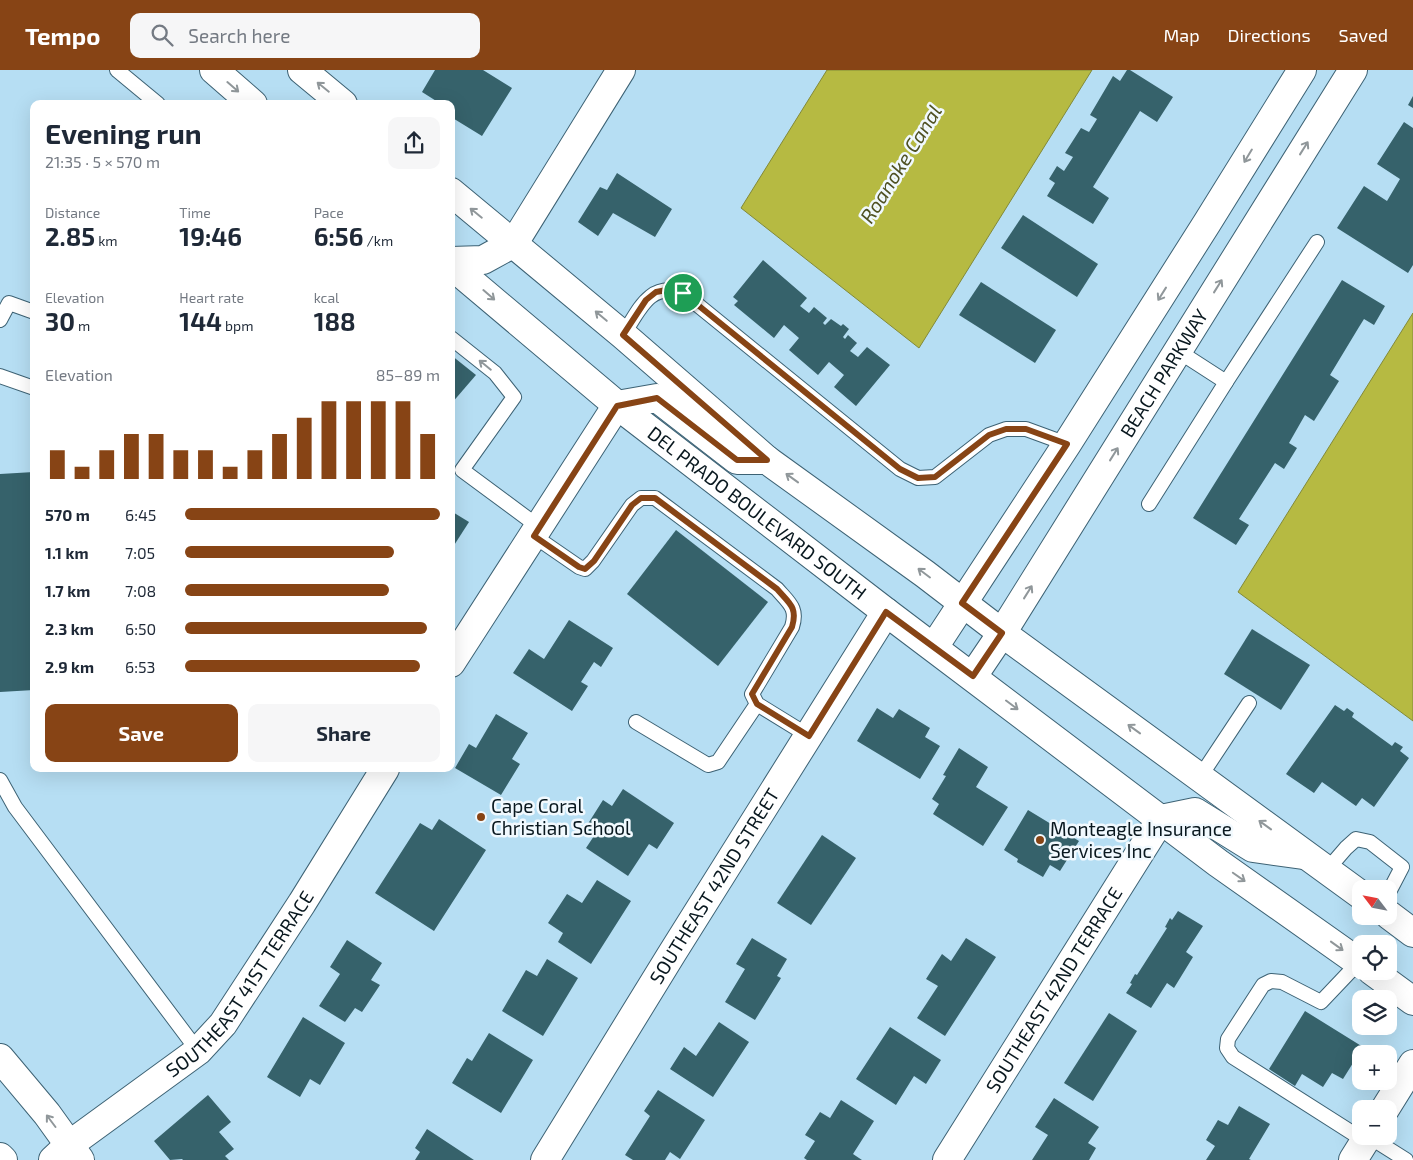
<!DOCTYPE html>
<html lang="en">
<head>
<meta charset="utf-8">
<style>
  :root { --surface:#fff; --page:#f6f6f7; --text:#1f2937; --muted:#747a83; --accent:#874415 }
  body { margin:0; font-family:"Exo 2",sans-serif; background:var(--page); color:var(--text); height:100vh; display:flex; flex-direction:column; font-size:19px; white-space:nowrap }
  * { box-sizing:border-box; margin:0 }
  p { font-size:16px; color:var(--muted) }
  .icon { flex:none; width:28px; height:28px; fill:none; stroke:currentColor; stroke-width:2; stroke-linecap:round; stroke-linejoin:round }
  .map { position:relative; flex:1; overflow:hidden }
  .panel { position:absolute; left:30px; top:30px; width:425px; height:672px; display:flex; flex-direction:column; background:var(--surface); border-radius:10px; box-shadow:0 5px 20px #0002 }
  .panel>* { flex:none }
  .needle { width:32px; rotate:302deg }
  .buttons { position:absolute; left:1352px; top:810px; display:grid; gap:10px }
  .buttons a { display:grid; place-items:center; width:45px; height:45px; border-radius:10px; background:var(--surface); box-shadow:0 5px 20px #0002; font-size:25px }
  .pin { position:absolute; display:grid; place-items:center; width:42px; height:42px; color:#fff; margin:-21px; border:2px solid #fff; border-radius:50%; box-shadow:0 1px 5px #0007 }
  .round { display:grid; place-items:center; flex:none; width:52px; height:52px; border-radius:10px; background:var(--page) }
  .summary { display:flex; align-items:center; justify-content:space-between; height:85px; padding:0 15px }
  h1 { font-size:28px; font-weight:700; line-height:38px }
  .figures { display:grid; grid-template-columns:repeat(3,1fr); gap:8px; height:85px; padding:5px 15px }
  .figures div { display:grid; align-content:center }
  .figures b { font-size:25px; font-weight:700 }
  .figures small { font-size:14px; font-weight:400 }
  .figures p { font-size:14px }
  .chart { height:140px; padding:10px 15px }
  .chart p { display:flex; justify-content:space-between }
  .chart svg { width:100%; height:90px; margin-top:5px; stroke:var(--accent); stroke-width:6 }
  .action { display:flex; gap:10px; margin-top:auto; padding:10px 15px }
  .action a { flex:1; height:58px; border-radius:10px; background:var(--accent); color:#fff; font-size:20px; font-weight:700; line-height:58px; text-align:center }
  .action a+a { background:var(--page); color:var(--text) }
  ul { padding:0 15px; list-style:none; font-size:16px }
  li { display:grid; grid-template-columns:80px 60px 1fr; align-items:center; height:38px }
  li i { height:12px; border-radius:6px; background:var(--accent) }
  header { display:flex; align-items:center; gap:30px; box-sizing:border-box; height:70px; padding:0 25px; background:var(--accent); color:#fff }
  header strong { font-size:24px }
  nav { display:flex; gap:28px; margin-inline-start:auto; font-size:18px }
  .search { width:350px; height:45px; background:var(--page); display:flex; align-items:center; gap:12px; box-sizing:border-box; padding:0 18px; border-radius:10px; color:var(--muted); font-size:19px }
  .map>svg:first-child { display:block }
</style>
</head>
<body>
<header>
<strong>Tempo</strong>
<div class="search"><svg class="icon" aria-label="search" viewBox="0 0 24 24"><circle cx="10" cy="10" r="6"/><path d="M15 15l6 6"/></svg>Search here</div>
<nav><a>Map</a><a>Directions</a><a>Saved</a></nav>
</header>
<div class="map">
<svg width="1413" height="1090" viewBox="0 0 1413 1090">
  <rect width="100%" height="100%" fill="#b6def3"/>
  <!-- water -->
  <g fill="#b6ba42" stroke="#828938">
    <path d="M827,0H1092L919,278L741,138Z"/>
    <path d="M1413,243V651L1238,522Z"/>
  </g>
  <!-- building -->
  <g fill="#36626b">
    <path d="M435,0H483L512,18L482,66L451,47V34H441L422,22Z"/>
    <path d="M1127,0H1130L1173,27L1157,52L1140,41L1093,117L1109,128L1093,154L1047,126L1055,113L1049,109L1057,96L1064,101L1073,87L1065,83L1081,58L1089,62L1097,49L1090,45L1113,6L1120,11Z"/>
    <path d="M1413,26V38L1408,35Z"/>
    <path d="M1404,52L1413,58V195L1408,203L1337,158L1364,116L1387,131L1400,109L1377,94Z"/>
    <path d="M617,103L672,139L655,167L613,143L598,166L578,152L600,117L607,120Z"/>
    <path d="M1023,145L1098,194L1077,227L1001,178Z"/>
    <path d="M763,190L807,228L800,236L809,243L814,237L827,248L823,253L825,255L831,249L841,256L843,254L849,259L843,267L845,269L848,265L857,273L850,281L858,287L867,277L890,295L856,336L834,317L844,305L829,292L818,305L789,280L799,268L784,255L774,268L734,235L738,231L733,227Z"/>
    <path d="M1342,210L1385,236L1374,255L1364,249L1359,257L1330,305L1339,311L1314,351L1305,345L1289,373L1297,378L1284,399L1275,393L1239,449L1249,455L1236,475L1193,448Z"/>
    <path d="M981,212L1056,260L1035,293L959,245Z"/>
    <path d="M451,285L476,305L451,334Z"/>
    <path d="M34,402V620L0,622V404Z"/>
    <path d="M451,441L469,452L451,480Z"/>
    <path d="M676,460L768,532L718,596L627,524Z"/>
    <path d="M569,550L613,578L601,597L594,592L581,612L588,616L572,641L513,603L529,579L544,589Z"/>
    <path d="M1252,559L1310,595L1281,640L1224,604Z"/>
    <path d="M1335,635L1344,641L1347,638L1354,643L1352,647L1392,676L1395,672L1403,677L1400,681L1409,688L1374,737L1362,728L1356,736L1322,712L1314,723L1286,704Z"/>
    <path d="M877,638L893,648L899,639L930,658L925,667L940,676L920,709L857,671Z"/>
    <path d="M496,644L528,663L512,689L520,694L501,725L455,698L469,674L476,678Z"/>
    <path d="M959,678L988,697L976,717L1008,737L983,776L933,744L939,734L932,729L946,706L943,705Z"/>
    <path d="M623,719L674,753L657,779L649,774L628,806L586,778L594,766L584,760L603,730L612,736Z"/>
    <path d="M1028,740L1079,771L1060,801L1050,795L1043,807L1017,792L1018,789L1004,780Z"/>
    <path d="M439,749L486,780L434,861L375,823L420,753L432,760Z"/>
    <path d="M822,765L856,788L811,855L777,833Z"/>
    <path d="M597,810L631,831L591,894L558,872L563,863L548,853L567,824L582,833Z"/>
    <path d="M1178,841L1203,856L1186,882L1193,887L1174,918L1167,913L1151,938L1126,923L1132,914L1130,913L1135,904L1137,905L1167,858L1165,857L1170,848L1172,850Z"/>
    <path d="M752,868L787,889L777,906L781,908L755,950L725,932L745,899L736,894Z"/>
    <path d="M966,868L996,887L945,966L917,948L938,916L926,909L942,884L951,891Z"/>
    <path d="M347,870L382,893L371,910L380,915L362,942L355,938L345,952L319,936L340,904L330,897Z"/>
    <path d="M547,889L578,908L543,966L502,941L526,900L537,906Z"/>
    <path d="M1305,941L1363,977L1343,1009L1332,1003L1323,1017L1302,1004L1295,1016L1269,999Z"/>
    <path d="M1109,943L1137,961L1093,1031L1064,1013Z"/>
    <path d="M303,947L345,973L320,1015L310,1009L300,1027L267,1007Z"/>
    <path d="M719,952L749,972L713,1027L670,999L684,977L696,986Z"/>
    <path d="M890,957L941,990L926,1014L914,1006L896,1035L856,1009Z"/>
    <path d="M489,963L533,990L501,1043L452,1013L467,988L472,991Z"/>
    <path d="M658,1020L705,1050L680,1089L670,1082L665,1090H633L625,1085L650,1046L644,1041Z"/>
    <path d="M208,1025L231,1052L219,1062L234,1079L225,1086L229,1090H183L182,1089L170,1090L154,1071Z"/>
    <path d="M1054,1028L1099,1057L1088,1073L1096,1078L1089,1090H1032L1048,1065L1035,1057Z"/>
    <path d="M841,1030L874,1051L853,1084L862,1090H807L804,1088L815,1071L805,1065L820,1042L830,1048Z"/>
    <path d="M1239,1036L1270,1054L1249,1089L1251,1090H1206L1215,1076L1206,1070L1218,1050L1228,1055Z"/>
    <path d="M427,1059L474,1090H415L420,1082L415,1078Z"/>
  </g>
  <g fill="none" stroke-linecap="round" stroke-linejoin="round">
    <!-- service casing -->
    <g stroke="#3d6274" stroke-width="16">
      <g id="service">
        <path d="M117,0L158,34"/>
        <path d="M0,250L9,233L34,242"/>
        <path d="M623,265C639,241 649,211 683,223L900,399L918,408L935,407L989,365L1006,359H1026L1067,374"/>
        <path d="M451,268L495,303L514,327L462,400L539,457"/>
        <path d="M1178,281L1226,312L1317,172"/>
        <path d="M0,306L34,318"/>
        <path d="M1149,434L1226,312"/>
        <path d="M534,466L579,497L585,499L593,491L632,435L641,428H655L777,519C789,533 798,538 792,557L752,624L757,634L809,666"/>
        <path d="M636,652L708,695L718,692L757,634"/>
        <path d="M1200,707L1249,633"/>
        <path d="M0,710L15,737L198,981"/>
        <path d="M1327,800L1346,778L1356,769L1370,772L1402,797L1389,822"/>
        <path d="M1359,892L1321,932L1282,912L1271,911L1263,915L1228,969L1227,978L1233,987L1365,1071"/>
        <path d="M1368,1066L1406,1090"/>
      </g>
    </g>
    <!-- minor casing -->
    <g stroke="#3d6274" stroke-width="30">
      <g id="minor">
        <path d="M514,173L621,0"/>
        <path d="M451,593L617,335"/>
        <path d="M1385,1039L1413,994"/>
        <path id="s1" d="M53,1090L69,1075L198,981L223,954L302,833L385,699"/>
        <path id="s2" d="M545,1090L671,885L886,542"/>
        <path id="s3" d="M947,1090L1161,749"/>
        <path d="M1353,1090L1368,1066"/>
      </g>
    </g>
    <!-- tertiary casing -->
    <g stroke="#3d6274" stroke-width="30">
      <g id="tertiary">
        <path d="M934,577L1067,374L1207,153L1302,0"/>
        <path id="s4" d="M973,606L1002,563L1353,0"/>
        <path d="M0,988L47,1044L80,1090"/>
        <path d="M0,1087L3,1090"/>
      </g>
    </g>
    <!-- primary casing -->
    <g stroke="#3d6274" stroke-width="30">
      <g id="primary">
        <path d="M214,0L253,34"/>
        <path d="M302,0L343,34"/>
        <path d="M451,122L623,265L767,390L925,504L1002,563L1361,825"/>
        <path d="M451,191L483,190L514,173"/>
        <path id="s5" d="M451,195L617,335L886,542L1218,793L1361,894"/>
        <path d="M617,335L657,328L737,390H767"/>
        <path d="M1161,749L1195,742L1253,778L1303,785"/>
        <path d="M1389,845L1413,863"/>
        <path d="M1372,901L1413,931"/>
      </g>
    </g>
    <!-- service -->
    <use href="#service" stroke="#fff" stroke-width="14"/>
    <!-- minor -->
    <use href="#minor" stroke="#fff" stroke-width="28"/>
    <!-- tertiary -->
    <use href="#tertiary" stroke="#fff" stroke-width="28"/>
    <!-- primary -->
    <use href="#primary" stroke="#fff" stroke-width="28"/>
  </g>
  <!-- one-way arrows -->
  <defs><path id="oneway-shaft" d="M-6 0H5M1.5-3L5.5 0L1.5 3" fill="none" stroke-width="1.6" stroke-linecap="round" stroke-linejoin="round" transform="scale(1.25)"/></defs>
  <g stroke="#90979a">
    <use href="#oneway-shaft" transform="translate(233 17) rotate(41)"/>
    <use href="#oneway-shaft" transform="translate(323 17) rotate(-141)"/>
    <use href="#oneway-shaft" transform="translate(1304 78) rotate(-58)"/>
    <use href="#oneway-shaft" transform="translate(1248 86) rotate(121)"/>
    <use href="#oneway-shaft" transform="translate(476 143) rotate(-141)"/>
    <use href="#oneway-shaft" transform="translate(1218 216) rotate(-58)"/>
    <use href="#oneway-shaft" transform="translate(1162 224) rotate(122)"/>
    <use href="#oneway-shaft" transform="translate(489 225) rotate(41)"/>
    <use href="#oneway-shaft" transform="translate(601 246) rotate(-140)"/>
    <use href="#oneway-shaft" transform="translate(485 295) rotate(-141)"/>
    <use href="#oneway-shaft" transform="translate(1114 384) rotate(-58)"/>
    <use href="#oneway-shaft" transform="translate(792 408) rotate(-144)"/>
    <use href="#oneway-shaft" transform="translate(924 503) rotate(-143)"/>
    <use href="#oneway-shaft" transform="translate(1028 522) rotate(-58)"/>
    <use href="#oneway-shaft" transform="translate(1012 635) rotate(37)"/>
    <use href="#oneway-shaft" transform="translate(1134 659) rotate(-144)"/>
    <use href="#oneway-shaft" transform="translate(1265 755) rotate(-144)"/>
    <use href="#oneway-shaft" transform="translate(1239 807) rotate(35)"/>
    <use href="#oneway-shaft" transform="translate(1337 876) rotate(36)"/>
    <use href="#oneway-shaft" transform="translate(51 1051) rotate(-127)"/>
  </g>
  <g fill="none" stroke-linecap="round" stroke-linejoin="round">
    <!-- route casing -->
    <g stroke="#fff" stroke-width="10">
      <path id="route" d="M672,219L683,223L900,399L918,408L935,407L989,365L1006,359H1026L1067,374L962,533L1002,563L973,606L886,542L809,666L757,634L752,624L792,557C798,537 789,533 777,519L655,428H641L632,435L594,491L585,499L579,497L534,466L617,336L657,328L737,390H767L623,265L646,230L656,222Z"/>
    </g>
    <!-- route -->
    <use href="#route" stroke="#874415" stroke-width="6"/>
  </g>
  <!-- markers -->
  <g fill="#874415" stroke="#f1f9fe" stroke-width="2">
    <circle cx="481" cy="747" r="5"/>
    <circle cx="1040" cy="770" r="5"/>
  </g>
  <g text-anchor="middle" stroke-width="5" stroke-linejoin="round" paint-order="stroke">
    <!-- street labels -->
    <g font-size="19" fill="#09181f" stroke="#f1f9fe">
      <text dy="7" stroke="none"><textPath href="#s4" startOffset="358">BEACH PARKWAY</textPath></text>
      <text dy="7" stroke="none"><textPath href="#s5" startOffset="394">DEL PRADO BOULEVARD SOUTH</textPath></text>
      <text dy="7" stroke="none"><textPath href="#s2" startOffset="322">SOUTHEAST 42ND STREET</textPath></text>
      <text dy="7" stroke="none"><textPath href="#s1" startOffset="260">SOUTHEAST 41ST TERRACE</textPath></text>
      <text dy="7" stroke="none"><textPath href="#s3" startOffset="201">SOUTHEAST 42ND TERRACE</textPath></text>
    </g>
    <!-- poi labels -->
    <g font-size="19" fill="#09181f" stroke="#f1f9fe" text-anchor="start">
      <text x="491" y="743">Cape Coral<tspan x="491" dy="22">Christian School</tspan></text>
      <text x="1050" y="766">Monteagle Insurance<tspan x="1050" dy="22">Services Inc</tspan></text>
    </g>
    <!-- water labels -->
    <g font-size="20" font-style="italic" fill="#4f5122" stroke="#f1f9fe">
      <text transform="translate(901 94) rotate(-58)" y="7">Roanoke Canal</text>
    </g>
  </g>
</svg>
<div class="buttons">
<a><svg class="needle" viewBox="-14 -14 28 28"><path d="M0-13l5 13h-10z" fill="#e53935"/><path d="M0 13l5-13h-10z" fill="#747a83"/></svg></a>
<a><svg class="icon" aria-label="locate" viewBox="0 0 24 24"><circle cx="12" cy="12" r="6"/><path d="M12 2v4M12 18v4M2 12h4M18 12h4"/></svg></a>
<a><svg class="icon" aria-label="layers" viewBox="0 0 24 24"><path d="M12 4l9 5-9 5-9-5zM3 14l9 5 9-5"/></svg></a>
<a>+</a>
<a>−</a>
</div>
<div class="pin" style="left:683px;top:223px;background:#1e9e55"><svg class="icon" aria-label="arrive" viewBox="0 0 24 24"><path d="M6 21V4h12l-3 4 3 4H6"/></svg></div>
<section class="panel">
<div class="summary"><div><h1>Evening run</h1><p>21:35 · 5 × 570 m</p></div><a class="round"><svg class="icon" aria-label="share" viewBox="0 0 24 24"><path d="M12 15V3M7 8l5-5 5 5M5 13v7h14v-7"/></svg></a></div>
<div class="figures">
<div><p>Distance</p><b>2.85<small> km</small></b></div>
<div><p>Time</p><b>19:46</b></div>
<div><p>Pace</p><b>6:56<small> /km</small></b></div>
</div>
<div class="figures">
<div><p>Elevation</p><b>30<small> m</small></b></div>
<div><p>Heart rate</p><b>144<small> bpm</small></b></div>
<div><p>kcal</p><b>188</b></div>
</div>
<div class="chart"><p><span>Elevation</span>85–89 m</p>
<svg viewBox="0 0 160 44" preserveAspectRatio="none"><path d="M5 44V30M15 44V38M25 44V30M35 44V22M45 44V22M55 44V30M65 44V30M75 44V38M85 44V30M95 44V22M105 44V14M115 44V6M125 44V6M135 44V6M145 44V6M155 44V22"/></svg>
</div>
<ul>
<li><b>570 m</b>6:45<i style="width:100%"></i></li>
<li><b>1.1 km</b>7:05<i style="width:82%"></i></li>
<li><b>1.7 km</b>7:08<i style="width:80%"></i></li>
<li><b>2.3 km</b>6:50<i style="width:95%"></i></li>
<li><b>2.9 km</b>6:53<i style="width:92%"></i></li>
</ul>
<div class="action"><a>Save</a><a>Share</a></div>
</section>
</div>
</body>
</html>
